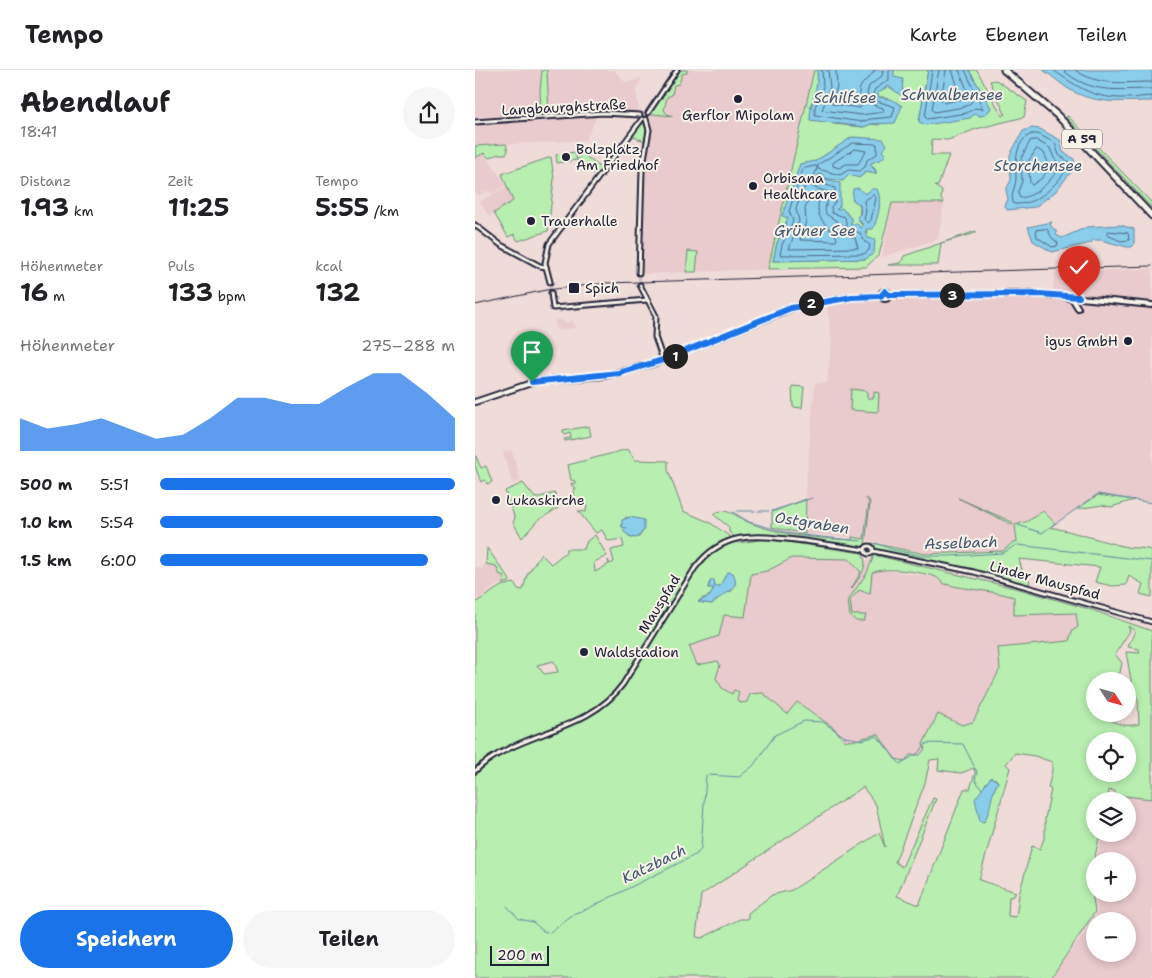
<!DOCTYPE html>
<html lang="de">
<head>
<meta charset="utf-8">
<style>
  :root { --surface:#fff; --page:#f6f6f6; --text:#202124; --muted:#757577; --line:#e0e0e0; --accent:#1a73e8 }
  body { margin:0; font-family:"Shantell Sans",sans-serif; background:var(--page); color:var(--text); height:100vh; display:flex; flex-direction:column; font-size:19px; white-space:nowrap }
  * { box-sizing:border-box; margin:0 }
  p { font-size:16px; color:var(--muted) }
  .icon { flex:none; width:28px; height:28px; fill:none; stroke:currentColor; stroke-width:2; stroke-linecap:round; stroke-linejoin:round }
  .map { position:relative; flex:1; overflow:hidden }
  .side { display:flex; flex-direction:column; background:var(--surface); width:475px }
  .side>* { flex:none }
  .needle { width:32px; rotate:126deg }
  .tools { position:absolute; left:611px; top:602px; display:grid; gap:10px }
  .tools a { display:grid; place-items:center; width:50px; height:50px; border-radius:50%; background:var(--surface); box-shadow:0 2px 8px #0003; font-size:25px }
  .scale { position:absolute; left:15px; bottom:12px; width:59px; box-sizing:border-box; padding-left:5px; border:2px solid #22223b; border-top:0; font-size:14px; line-height:18px; white-space:nowrap; color:#22223b; -webkit-text-stroke:4px #f7f3e8; paint-order:stroke }
  .pin { position:absolute; display:grid; place-items:center; width:42px; height:42px; color:#fff; margin:-51px -21px; border-radius:50% 50% 50% 0; rotate:-45deg; box-shadow:0 0 5px #0007 }
  .pin .icon { rotate:45deg }
  .km { position:absolute; width:25px; height:25px; margin:-12px; border-radius:50%; background:#222; color:#fff; font-size:14px; line-height:25px; text-align:center }
  .round { display:grid; place-items:center; flex:none; width:52px; height:52px; border-radius:26px; background:var(--page) }
  .headline { display:flex; align-items:center; justify-content:space-between; height:85px; padding:0 20px }
  h1 { font-size:28px; font-weight:700; line-height:38px }
  .figures { display:grid; grid-template-columns:repeat(3,1fr); gap:8px; height:85px; padding:5px 20px }
  .figures div { display:grid; align-content:center }
  .figures b { font-size:25px; font-weight:700 }
  .figures small { font-size:14px; font-weight:400 }
  .figures p { font-size:14px }
  .chart { height:140px; padding:10px 20px }
  .chart p { display:flex; justify-content:space-between }
  .chart svg { width:100%; height:90px; margin-top:5px; fill:var(--accent); opacity:.7 }
  .primary-button { display:flex; gap:10px; margin-top:auto; padding:10px 20px }
  .primary-button a { flex:1; height:58px; border-radius:30px; background:var(--accent); color:#fff; font-size:20px; font-weight:700; line-height:58px; text-align:center }
  .primary-button a+a { background:var(--page); color:var(--text) }
  ul { padding:0 20px; list-style:none; font-size:16px }
  li { display:grid; grid-template-columns:80px 60px 1fr; align-items:center; height:38px }
  li i { height:12px; border-radius:6px; background:var(--accent) }
  header { display:flex; align-items:center; gap:30px; box-sizing:border-box; height:70px; padding:0 25px; background:var(--surface); border-bottom:1px solid var(--line) }
  header strong { font-size:24px }
  nav { display:flex; gap:28px; margin-inline-start:auto; font-size:18px }
  main { display:flex; flex:1; min-height:0 }
  .map>svg:first-child { display:block }
</style>
</head>
<body>
<header>
<strong>Tempo</strong>
<nav><a>Karte</a><a>Ebenen</a><a>Teilen</a></nav>
</header>
<main>
<section class="side">
<div class="headline"><div><h1>Abendlauf</h1><p>18:41</p></div><a class="round"><svg class="icon" aria-label="share" viewBox="0 0 24 24"><path d="M12 15V3M7 8l5-5 5 5M5 13v7h14v-7"/></svg></a></div>
<div class="figures">
<div><p>Distanz</p><b>1.93<small> km</small></b></div>
<div><p>Zeit</p><b>11:25</b></div>
<div><p>Tempo</p><b>5:55<small> /km</small></b></div>
</div>
<div class="figures">
<div><p>Höhenmeter</p><b>16<small> m</small></b></div>
<div><p>Puls</p><b>133<small> bpm</small></b></div>
<div><p>kcal</p><b>132</b></div>
</div>
<div class="chart"><p><span>Höhenmeter</span>275–288 m</p>
<svg viewBox="0 0 160 44" preserveAspectRatio="none"><path d="M0 44V28L10 33L20 31L30 28L40 33L50 38L60 36L70 28L80 18L90 18L100 21L110 21L120 13L130 6L140 6L150 16L160 28V44z"/></svg>
</div>
<ul>
<li><b>500 m</b>5:51<i style="width:100%"></i></li>
<li><b>1.0 km</b>5:54<i style="width:96%"></i></li>
<li><b>1.5 km</b>6:00<i style="width:91%"></i></li>
</ul>
<div class="primary-button"><a>Speichern</a><a>Teilen</a></div>
</section>
<div class="map">
<svg width="677" height="908" viewBox="0 0 677 908">
  <rect width="100%" height="100%" fill="#efdbd8"/>
  <filter id="ink" filterUnits="userSpaceOnUse"><feTurbulence type="fractalNoise" baseFrequency=".02" numOctaves="2"/><feDisplacementMap in="SourceGraphic" scale="10" xChannelSelector="R" yChannelSelector="G"/><feConvolveMatrix kernelMatrix="1 2 1 2 8 2 1 2 1" color-interpolation-filters="sRGB"/></filter>
  <g filter="url(#ink)">
    <!-- built -->
    <g fill="#e9cacd" fill-rule="evenodd">
      <path d="M0,0H139L151,13L166,8L161,22L164,39L161,42L124,41L111,70L0,76Z"/>
      <path d="M202,0H339L293,199L166,204L168,111L176,60V42Z"/>
      <path d="M9,83L31,115L17,124L14,121L11,123L10,121L4,125L0,122V88Z"/>
      <path d="M32,116L39,131L14,146L5,132Z"/>
      <path d="M417,133H469L463,169L407,187Z"/>
      <path d="M677,199V232L578,221L580,202Z"/>
      <path d="M558,226L677,238V432L623,424L581,453L568,440L552,451L540,455L541,470L528,481L450,484L381,467L330,464L332,431L330,424L340,313H352L357,272L352,233L376,230Z"/>
      <path d="M80,250H87L90,253L98,250L100,258L81,260Z"/>
      <path d="M36,380L46,411L38,413L28,383Z"/>
      <path d="M317,488L374,489L386,502L376,518L388,502L390,490L396,491L403,500L453,506L462,508L470,514L517,520L539,527V545L601,543L603,557L597,561L594,571L523,578L525,599L498,652L487,656L463,644L450,679L445,685L430,691L420,689L403,664L377,671L369,670L359,658L322,632L312,644L285,623L274,625L272,632L264,633L247,618L240,608L245,595L243,593L222,595L214,576L244,566L249,545L270,547L276,504L292,501Z"/>
      <path d="M10,493L21,495L29,511L13,521L0,533V496L7,500Z"/>
      <path d="M636,725L677,729V908H576L622,846L621,824H652V791H621L627,764H652V731H634ZM620,851H652V884H620Z"/>
    </g>
    <!-- green -->
    <g fill="#b8eeb0" stroke="#6d8876" fill-rule="evenodd">
      <path d="M67,0H72L74,44L100,43L66,46L65,20Z"/>
      <path d="M203,0H212V3L207,4L204,14L199,15L197,25L192,27L189,40L192,44L198,46L177,44L176,41Z"/>
      <path d="M339,0H342L344,16L335,36L358,54L388,57L396,54L404,55L409,27H404L402,23L413,16L427,26L428,19L418,7L419,0H453L444,51L498,45L501,42L504,46L510,45L516,38L494,0H502L527,46L530,44L515,11L521,10L552,31L549,47L501,59L473,70L457,69L456,85H474L463,116H460L467,121L466,129L469,133H417L404,185L391,197L293,199ZM377,67L411,85L395,94L401,100L400,104L391,102L388,105H374L368,111L344,104L343,107L361,140L371,142L377,150L375,154L386,158L388,157L384,151L385,135L377,129L390,124C391,147 393,167 391,189L298,191L302,173L313,148L325,94L341,91Z"/>
      <path d="M593,46L677,133V138L591,47Z"/>
      <path d="M166,53L171,56L170,73L168,70L163,69L157,65Z"/>
      <path d="M31,74L33,81L31,84H23L14,88L9,83L0,88V76Z"/>
      <path d="M100,82L102,90L107,83L127,99L123,105L114,101L101,90L82,93L81,85Z"/>
      <path d="M76,87L79,109L73,161L43,171L39,164L33,167L19,143L38,131L27,104Z"/>
      <path d="M501,161V163L466,173L463,195H413L426,193L429,186Z"/>
      <path d="M213,181L223,182L221,202H211Z"/>
      <path d="M317,316L329,317L327,338L318,337Z"/>
      <path d="M376,319L392,321V328H399V322L404,323L403,342L375,340Z"/>
      <path d="M114,356L116,366L90,371L89,369L96,368L95,363L89,365L88,361Z"/>
      <path d="M153,379L160,390L193,391V400L208,441L234,452L264,473L291,469L387,483C395,497 384,508 376,519L386,502L374,489L317,488L292,501L276,504L270,547L249,545L244,566L214,576L222,595L243,591L245,595L241,608L247,618L257,624L259,620L264,622L262,630L265,633L272,632L275,624L288,623L312,644L322,632L359,658L369,670L377,671L403,664L420,689L430,691L435,685H445L450,679L448,674L463,644L487,655L498,652L525,599L523,578L594,571L597,561L603,557L601,543L539,545V527C516,520 492,520 470,514C466,512 465,509 461,507C448,502 408,496 397,503L395,524L384,520L375,530L377,545H391L389,551H381L375,546L373,530L392,503L399,485L544,519L617,540L677,561V729L640,725V721L634,720L632,731H620V764H625L615,808L620,842L576,908H0V533L26,516L39,513L43,519L48,520L52,505L66,484L76,494L91,482V479H109L112,471L120,465L132,486L119,492L120,502L134,494L133,490L135,494L139,492L136,480L149,477L147,469L133,471L127,460L121,463L103,441L111,442L112,433L101,435L98,419H101L100,417L97,416L96,413L100,414V411L96,410L93,395ZM151,447L168,450L169,460L164,467L156,468L151,463L152,457H147V453ZM254,502L258,504C261,510 261,515 257,521L249,523L237,534L223,532C227,526 239,528 238,517L233,518L234,513L239,510L240,517L246,515ZM653,556L660,561L653,577L664,579L665,583L651,582L658,621L663,629L664,654C651,657 643,655 632,648V644H620V611H647L644,607L647,593L640,584L655,561ZM79,591L83,602L69,604L62,595ZM620,671H652V704H620ZM540,683L560,686L577,692V701L573,718L576,719L570,749V766L565,779L557,776L544,825L541,847L533,846L534,827L539,826L541,822L504,810L535,698L531,694ZM464,689L463,700L486,703L499,698L500,703L495,719H489L444,835L422,826L461,729L458,728L427,797L420,792L450,713L455,690ZM516,708L521,709L523,712L505,748L510,714ZM388,717L401,735L410,777L404,763L328,813L317,820L297,825L273,843V849H265L227,868L221,867L226,825Z"/>
      <path d="M0,384L6,398L11,396L17,412L12,414L10,410L6,412L0,396Z"/>
      <path d="M48,413L60,428L80,423L83,438L62,451L47,468L38,452L40,449L30,421Z"/>
      <path d="M623,425L659,430L636,437L627,435L602,439Z"/>
      <path d="M391,428L394,430L395,433L390,475L386,477L283,465L261,468L254,462V457L238,444C251,436 262,447 273,452C306,466 342,468 377,470V467L389,469L394,432Z"/>
      <path d="M483,428L537,452L538,455Z"/>
      <path d="M331,429L330,464L297,457V442Z"/>
      <path d="M568,441L580,453L575,457C600,462 623,470 647,476C657,479 666,477 677,480V527L665,524L668,514L654,506L651,515L637,516L620,512L625,497L544,489L547,500L555,511L553,516L402,480L397,473L450,484L528,481L537,473L542,472L540,455L553,451Z"/>
      <path d="M12,478L35,510L34,512L27,514L29,511L28,505H25L21,496L11,494Z"/>
    </g>
    <!-- water -->
    <g fill="#8acdeb" stroke="#6089a5">
      <path d="M342,0H419V7L428,9L427,26L413,16L402,24L404,27L418,30L427,36L420,53L396,54L389,57L335,50C335,30 344,20 342,0Z"/>
      <path d="M453,0H494L516,38L510,45L504,46L501,43L495,48L451,55L444,52Z"/>
      <path d="M568,0H677V31C649,31 623,35 597,21C586,15 578,6 568,0Z"/>
      <path d="M557,58L565,59L585,70L588,82L599,89L600,97L580,122L560,137L532,140L530,136L533,129L531,120L536,110L535,85L548,61Z"/>
      <path d="M377,67L408,69L412,75L407,81L411,85L404,91L402,90L395,94L402,103L391,102L384,108L374,105L368,111L349,108L350,106L344,104L343,107L365,113V136L361,140L367,138L377,150L375,154H382L386,158L388,155L382,147L386,143L385,135L377,129L378,119L383,118L390,124L397,119H402C408,131 403,147 398,159H392L390,162L393,168L400,170L399,183L391,189L298,191L302,173L313,148L307,146L325,94L341,91Z"/>
      <path d="M577,152L575,155L582,162L581,165L587,168L612,157L645,155L659,159V174L656,177H652L626,170H618L616,173L577,182L558,171L553,157Z"/>
      <path d="M155,447L169,450V460L162,468L156,467L149,462L148,460L152,458L147,457V450Z"/>
      <path d="M252,502L258,503C267,521 248,522 237,534L223,532L235,526L239,518H233L236,510H239L240,517L245,516Z"/>
      <path d="M516,707L523,712C515,724 517,739 509,752L505,751L500,729Z"/>
    </g>
    <g fill="none" stroke-linecap="round" stroke-linejoin="round">
      <!-- shore -->
      <g stroke="#4c6681" stroke-width="1">
        <path d="M347,0L348,17L340,37V45L387,52L395,49L417,47L420,37L402,31L398,24L400,19L414,10V0"/>
        <path d="M353,0L355,18L347,40L386,45L409,42L408,38L396,34L392,24L394,16L407,6L408,0"/>
        <path d="M361,0L362,17L357,34L385,38L387,35C378,14 391,14 400,0"/>
        <path d="M457,0L450,47L452,49L492,43L500,38L508,39L490,0"/>
        <path d="M464,0L457,39L459,42L489,37L497,32L484,0"/>
        <path d="M471,0L466,30L469,33L487,29L477,0"/>
        <path d="M578,0C604,18 619,29 653,28C661,28 669,26 677,26"/>
        <path d="M588,0C616,25 643,19 677,19"/>
        <path d="M600,0C624,17 649,12 677,12"/>
        <path d="M557,64H563L580,73L584,85L594,92L595,95C581,115 564,135 539,134C534,125 541,118 541,108C541,94 539,70 557,64Z"/>
        <path d="M561,70L575,78L579,88L586,96C576,110 563,126 545,128L543,122L547,111L546,89L555,71Z"/>
        <path d="M378,73L402,74V84L392,90L390,97L384,101L373,100L365,105L343,99V95Z"/>
        <path d="M380,79L391,81L383,94H371L364,98L358,96V93Z"/>
        <path d="M562,79L569,83L575,97L567,108L557,115L555,113L553,92Z"/>
        <path d="M341,96L342,99L339,106L340,111L360,118V132L356,137L357,143L370,147L372,158L385,163L389,171L395,175L394,180L389,184L305,185L307,175L318,151L314,141L328,99Z"/>
        <path d="M332,112L340,118L353,122C355,131 348,136 351,144L363,152L368,163L380,168L383,178L314,179L324,151L321,139Z"/>
        <path d="M336,125L344,128C340,151 350,151 362,168L361,171L325,170L331,152L330,139Z"/>
        <path d="M399,125L401,128L396,150L393,153L389,149L391,142L389,131Z"/>
        <path d="M572,159L577,168L583,173L582,176L577,177L562,167L561,160Z"/>
        <path d="M633,161L653,163L654,170L646,171L632,165Z"/>
      </g>
      <!-- stream -->
      <g stroke="#6089a5" stroke-width="1">
        <path d="M84,242H86"/>
        <path d="M262,441H280"/>
        <path d="M283,441H294"/>
        <path d="M297,441L337,428"/>
        <path d="M258,442L274,452L317,464L386,471"/>
        <path d="M543,455L567,463L575,457"/>
        <path d="M577,456L623,424L677,433"/>
        <path d="M401,473L416,479L447,486H475L528,483L541,475"/>
        <path d="M543,475L677,491"/>
        <path d="M500,698L502,702L500,710L507,719"/>
        <path d="M234,705L264,707L278,696L300,665L329,651L348,652L370,667L387,670L402,666L425,694L443,683L452,673L488,674L499,696"/>
        <path d="M32,836L44,849L58,852L68,861L72,862"/>
        <path d="M75,862L100,843L112,839L222,784L226,778L231,705"/>
      </g>
      <!-- secondary-tunnel -->
      <g stroke="#c6b6b9" stroke-width="3" stroke-dasharray="3 1.5" stroke-linecap="butt">
        <path d="M164,203L165,215"/>
        <path d="M75,212L76,223"/>
      </g>
      <!-- secondary casing -->
      <g stroke="#22223b" stroke-width="7">
        <g id="secondary">
          <path d="M173,43L202,0"/>
          <path d="M0,52L128,43L165,45"/>
          <path d="M0,155L26,175L65,196L71,197"/>
          <path d="M164,203L167,101L174,60L171,49"/>
          <path d="M75,212L70,193L74,174L167,49"/>
          <path d="M165,215L181,246L180,267L188,290"/>
          <path d="M76,223L78,238L172,230"/>
          <circle cx="394" cy="480" r="4"/>
          <path d="M398,481L499,502L677,552"/>
          <path d="M0,701C42,661 113,663 148,614L220,498C250,458 285,466 329,471C349,474 369,476 390,480"/>
        </g>
      </g>
      <!-- primary casing -->
      <g stroke="#22223b" stroke-width="8">
        <g id="primary">
          <circle cx="410" cy="225" r="4"/>
          <path d="M414,225L565,224L677,235"/>
          <path d="M592,227L598,230L603,238"/>
          <path d="M0,332L62,311L129,306L181,293L323,236L377,227L406,226"/>
        </g>
      </g>
      <!-- highway casing -->
      <g stroke="#22223b" stroke-width="9">
        <path id="highway" d="M529,0L583,46L677,146"/>
      </g>
      <!-- secondary -->
      <use href="#secondary" stroke="#f7f3e8" stroke-width="3"/>
      <!-- primary -->
      <use href="#primary" stroke="#f7f3e8" stroke-width="4"/>
      <!-- highway -->
      <use href="#highway" stroke="#f7f3e8" stroke-width="5"/>
      <!-- rail -->
      <path stroke="#22223b" stroke-width="1" d="M0,235L71,220L132,213L677,196"/>
    </g>
  </g>
  <g fill="none" stroke-linecap="round" stroke-linejoin="round" filter="url(#ink)">
    <!-- route casing -->
    <g stroke="#fff" stroke-width="10">
      <path id="route" d="M57,312L144,303L188,290L316,238L377,227L406,226L410,221L414,225L565,224L604,227"/>
    </g>
    <!-- route -->
    <use href="#route" stroke="#1a73e8" stroke-width="6"/>
  </g>
  <!-- markers -->
  <g fill="#22223b" stroke="#f7f3e8" stroke-width="2">
    <circle cx="263" cy="29" r="5"/>
    <circle cx="91" cy="87" r="5"/>
    <circle cx="278" cy="116" r="5"/>
    <circle cx="56" cy="151" r="5"/>
    <rect x="93" y="212" width="12" height="12" rx="2.5"/>
    <circle cx="653" cy="271" r="5"/>
    <circle cx="21" cy="430" r="5"/>
    <circle cx="109" cy="582" r="5"/>
  </g>
  <g text-anchor="middle" stroke-width="4" stroke-linejoin="round" paint-order="stroke">
    <!-- shield labels -->
    <rect fill="#f7f3e8" stroke="#62616f" stroke-width="1" x="587" y="59.5" width="40" height="19" rx="4"/>
    <g font-size="12" font-weight="bold" fill="#22223b">
      <text x="607" y="73">A 59</text>
    </g>
    <!-- street labels -->
    <g font-size="14" fill="#22223b" stroke="#f7f3e8">
      <text transform="translate(89 37) rotate(-3)" y="5">Langbaurghstraße</text>
      <text transform="translate(570 510) rotate(15)" y="5">Linder Mauspfad</text>
      <text transform="translate(184 534) rotate(-58)" y="5">Mauspfad</text>
    </g>
    <!-- poi labels -->
    <g font-size="14" fill="#22223b" stroke="#f7f3e8" text-anchor="start">
      <text x="263" y="50" text-anchor="middle">Gerflor Mipolam</text>
      <text x="101" y="84">Bolzplatz<tspan x="101" dy="16">Am Friedhof</tspan></text>
      <text x="288" y="113">Orbisana<tspan x="288" dy="16">Healthcare</tspan></text>
      <text x="66" y="156">Trauerhalle</text>
      <text x="110" y="223">Spich</text>
      <text x="643" y="276" text-anchor="end">igus GmbH</text>
      <text x="31" y="435">Lukaskirche</text>
      <text x="119" y="587">Waldstadion</text>
    </g>
    <!-- water labels -->
    <g font-size="15" font-style="italic" fill="#415570" stroke="#f7f3e8">
      <text x="477" y="30">Schwalbensee</text>
      <text x="370" y="33">Schilfsee</text>
      <text x="563" y="101">Storchensee</text>
      <text x="340" y="166">Grüner See</text>
      <text transform="translate(337 453) rotate(9)" y="5">Ostgraben</text>
      <text transform="translate(486 473) rotate(-2)" y="5">Asselbach</text>
      <text transform="translate(179 794) rotate(-26)" y="5">Katzbach</text>
    </g>
  </g>
</svg>
<div class="tools">
<a><svg class="needle" viewBox="-14 -14 28 28"><path d="M0-13l5 13h-10z" fill="#e53935"/><path d="M0 13l5-13h-10z" fill="#757577"/></svg></a>
<a><svg class="icon" aria-label="locate" viewBox="0 0 24 24"><circle cx="12" cy="12" r="6"/><path d="M12 2v4M12 18v4M2 12h4M18 12h4"/></svg></a>
<a><svg class="icon" aria-label="layers" viewBox="0 0 24 24"><path d="M12 4l9 5-9 5-9-5zM3 14l9 5 9-5"/></svg></a>
<a>+</a>
<a>−</a>
</div>
<div class="scale">200 m</div>
<div class="pin" style="left:57px;top:312px;background:#1e9e55"><svg class="icon" aria-label="arrive" viewBox="0 0 24 24"><path d="M6 21V4h12l-3 4 3 4H6"/></svg></div>
<div class="pin" style="left:604px;top:227px;background:#d93025"><svg class="icon" aria-label="check" viewBox="0 0 24 24"><path d="M5 12l5 5 9-10"/></svg></div>
<b class="km" style="left:200px;top:286px">1</b>
<b class="km" style="left:336px;top:233px">2</b>
<b class="km" style="left:477px;top:225px">3</b>
</div>
</main>
</body>
</html>
